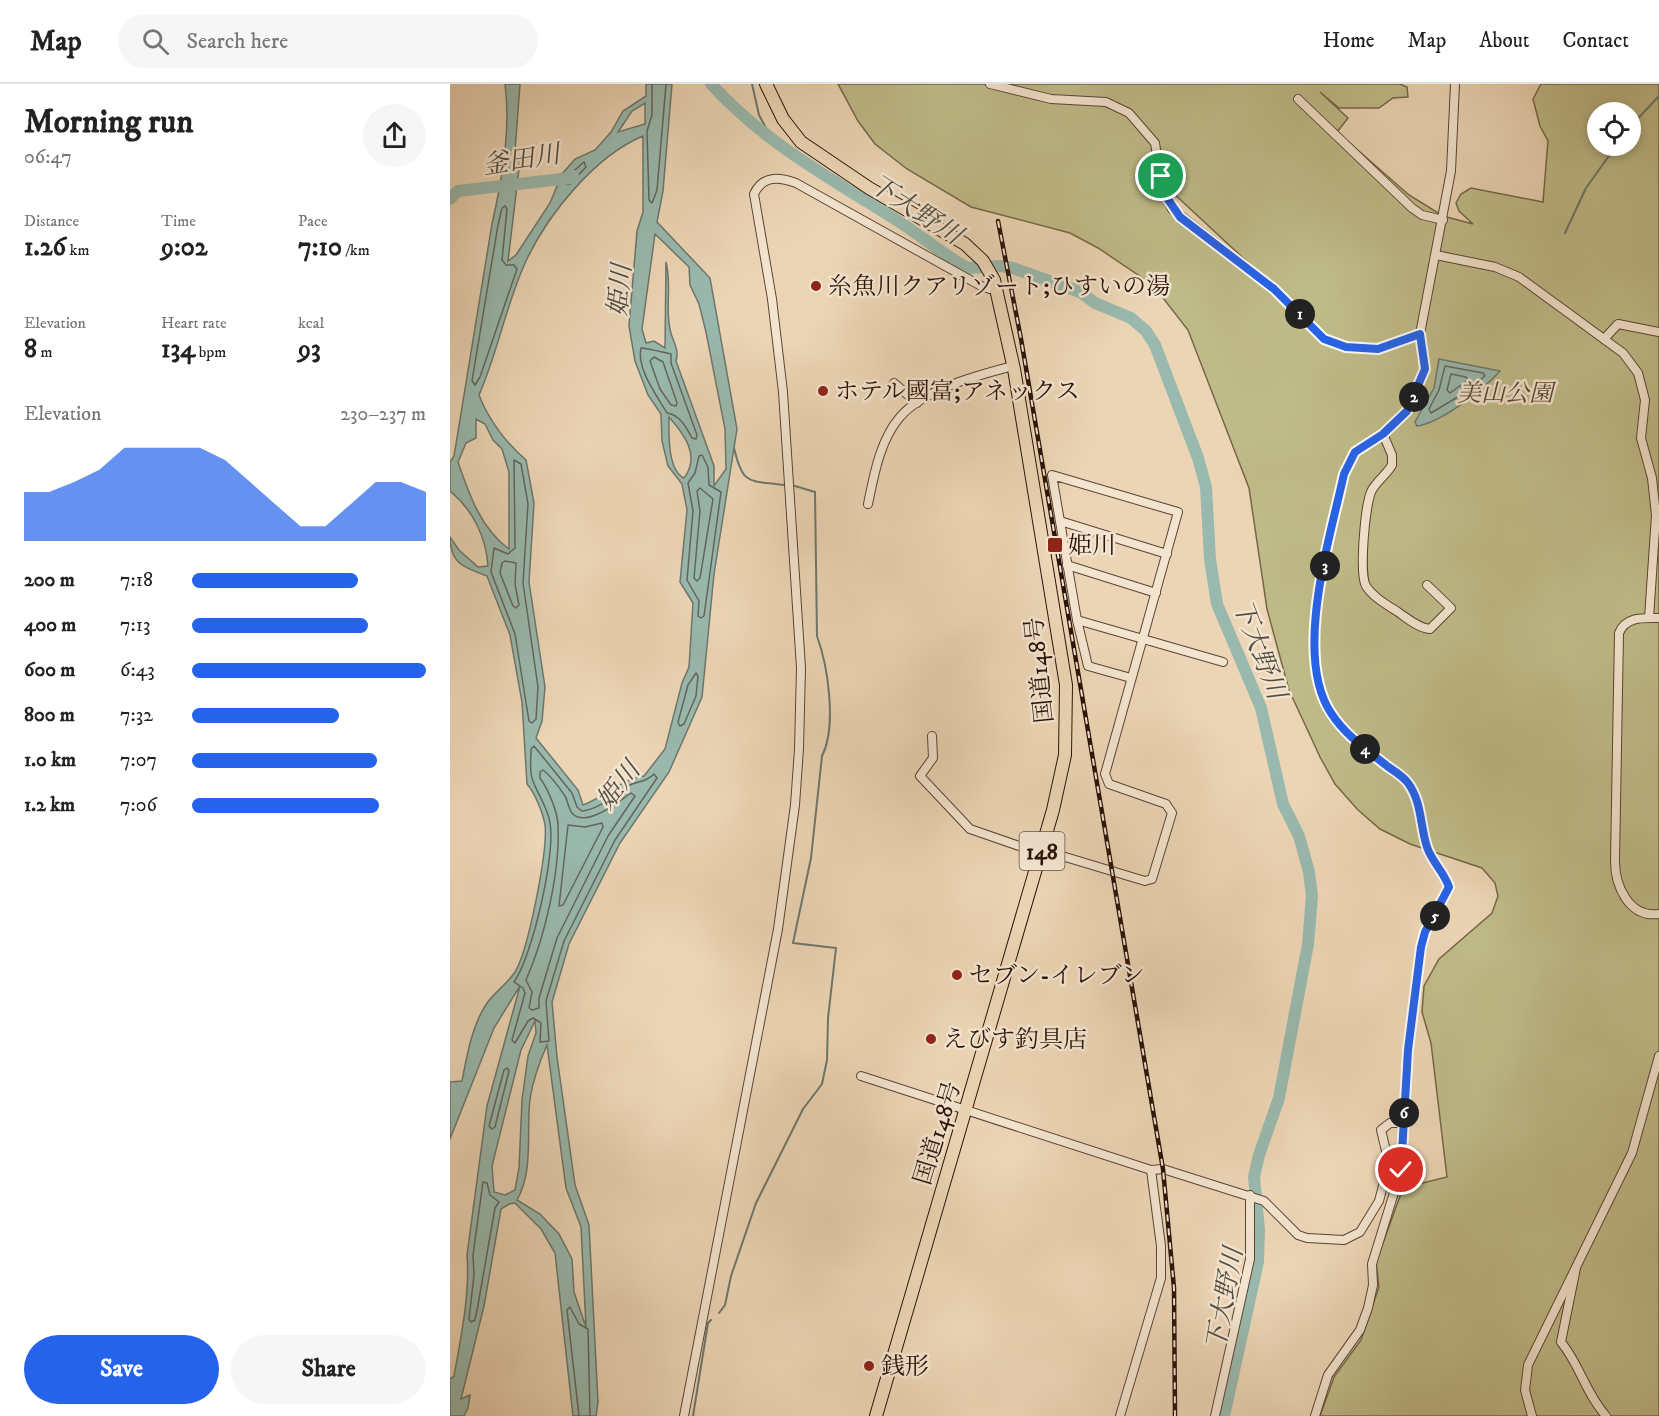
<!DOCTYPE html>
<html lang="en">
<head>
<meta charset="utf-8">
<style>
  :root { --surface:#fff; --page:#f6f6f6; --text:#222; --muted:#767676; --line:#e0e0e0; --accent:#2563eb }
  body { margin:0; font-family:"IM FELL DW Pica","Noto Serif JP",serif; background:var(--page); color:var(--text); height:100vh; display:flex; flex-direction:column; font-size:22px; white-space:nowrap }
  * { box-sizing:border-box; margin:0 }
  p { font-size:20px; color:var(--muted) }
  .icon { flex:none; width:33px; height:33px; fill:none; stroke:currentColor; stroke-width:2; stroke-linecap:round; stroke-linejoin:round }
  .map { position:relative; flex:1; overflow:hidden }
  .drawer { display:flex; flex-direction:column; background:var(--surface); width:450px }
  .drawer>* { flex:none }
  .controls { position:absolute; left:1137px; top:18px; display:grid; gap:12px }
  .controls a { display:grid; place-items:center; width:54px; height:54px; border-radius:50%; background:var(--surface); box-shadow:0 3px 9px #0003; font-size:30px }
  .pin { position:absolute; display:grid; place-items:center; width:51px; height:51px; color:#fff; margin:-26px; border:3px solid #fff; border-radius:50%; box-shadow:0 2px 6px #0007 }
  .km { position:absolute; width:30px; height:30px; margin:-15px; border-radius:50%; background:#222; color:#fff; font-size:16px; line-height:30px; text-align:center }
  .round { display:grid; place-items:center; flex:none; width:63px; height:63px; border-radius:32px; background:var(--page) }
  .overview { display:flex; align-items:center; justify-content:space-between; height:102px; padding:0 24px }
  h1 { font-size:33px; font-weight:800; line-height:45px }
  .stats { display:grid; grid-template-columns:repeat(3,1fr); gap:9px; height:102px; padding:6px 24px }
  .stats div { display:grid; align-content:center }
  .stats b { font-size:26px; font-weight:800 }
  .stats small { font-size:16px; font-weight:400 }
  .stats p { font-size:16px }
  .chart { height:168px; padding:12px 24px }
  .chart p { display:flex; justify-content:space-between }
  .chart svg { width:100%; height:108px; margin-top:6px; fill:var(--accent); opacity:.7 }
  .action { display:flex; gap:12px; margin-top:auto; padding:12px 24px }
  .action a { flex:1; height:69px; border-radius:36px; background:var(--accent); color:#fff; font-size:24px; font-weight:800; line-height:69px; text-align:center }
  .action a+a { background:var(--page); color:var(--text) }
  ul { padding:0 24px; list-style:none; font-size:20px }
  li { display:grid; grid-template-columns:96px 72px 1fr; align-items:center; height:45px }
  li i { height:15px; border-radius:8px; background:var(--accent) }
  header { display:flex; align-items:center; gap:36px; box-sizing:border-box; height:84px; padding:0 30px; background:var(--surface); border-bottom:2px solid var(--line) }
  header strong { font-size:28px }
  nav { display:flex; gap:33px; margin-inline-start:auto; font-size:21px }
  .search { width:420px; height:54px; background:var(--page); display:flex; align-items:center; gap:15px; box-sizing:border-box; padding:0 21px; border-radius:33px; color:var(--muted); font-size:22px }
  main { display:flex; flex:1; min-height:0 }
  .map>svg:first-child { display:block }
</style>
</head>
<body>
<header>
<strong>Map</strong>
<div class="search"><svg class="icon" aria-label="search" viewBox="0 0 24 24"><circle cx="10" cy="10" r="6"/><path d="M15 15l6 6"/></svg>Search here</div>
<nav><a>Home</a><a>Map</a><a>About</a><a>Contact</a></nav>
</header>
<main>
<section class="drawer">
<div class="overview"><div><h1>Morning run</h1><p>06:47</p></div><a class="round"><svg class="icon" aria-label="share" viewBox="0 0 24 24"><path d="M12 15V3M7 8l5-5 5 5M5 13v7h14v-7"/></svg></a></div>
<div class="stats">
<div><p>Distance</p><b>1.26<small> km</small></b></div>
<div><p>Time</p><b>9:02</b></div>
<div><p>Pace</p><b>7:10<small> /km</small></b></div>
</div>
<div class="stats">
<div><p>Elevation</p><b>8<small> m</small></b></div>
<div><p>Heart rate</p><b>134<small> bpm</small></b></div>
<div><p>kcal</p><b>93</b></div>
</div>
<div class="chart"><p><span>Elevation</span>230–237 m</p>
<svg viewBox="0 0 160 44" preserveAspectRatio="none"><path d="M0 44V24L10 24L20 20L30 15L40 6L50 6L60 6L70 6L80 11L90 20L100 29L110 38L120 38L130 29L140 20L150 20L160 24V44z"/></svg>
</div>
<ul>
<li><b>200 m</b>7:18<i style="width:71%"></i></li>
<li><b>400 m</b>7:13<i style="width:75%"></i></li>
<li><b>600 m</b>6:43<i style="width:100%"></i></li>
<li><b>800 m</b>7:32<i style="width:63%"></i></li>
<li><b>1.0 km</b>7:07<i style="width:79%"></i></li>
<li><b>1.2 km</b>7:06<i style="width:80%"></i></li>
</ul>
<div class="action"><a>Save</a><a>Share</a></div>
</section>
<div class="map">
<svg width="1209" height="1332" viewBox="0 0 1209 1332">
  <rect width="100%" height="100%" fill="#ecd5b5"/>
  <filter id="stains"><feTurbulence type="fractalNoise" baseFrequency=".00333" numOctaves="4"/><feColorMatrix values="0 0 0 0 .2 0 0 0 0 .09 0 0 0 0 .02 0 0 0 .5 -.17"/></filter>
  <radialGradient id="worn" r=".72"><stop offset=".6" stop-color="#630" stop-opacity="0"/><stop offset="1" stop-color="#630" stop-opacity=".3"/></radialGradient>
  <!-- green -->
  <path fill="#bfbb88" stroke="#756748" stroke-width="1.5" fill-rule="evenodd" d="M388,0H534L585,12L561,0H950L957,3L958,13L943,14L929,24H889L870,8L898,34L887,48L959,111L993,132L1023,140L1009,127L1006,119L1011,110L1021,104L1093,118L1098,57L1090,42L1083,15L1091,0H1209V1332H870L884,1293L911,1256L929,1203L926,1178L953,1104L997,1093L981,959L972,928L974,902L989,875L1042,829L1048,812L1045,799L1032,784L960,760L930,745L908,726L885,700L870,673L839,606L817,525L799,404L738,246L703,201L648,164L620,149L521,123L457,85L425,60L408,37ZM1148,28H1180V62H1148ZM699,71L707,74L720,106L821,200L826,211L728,136L719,125Z"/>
  <!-- water -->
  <g fill="#99b9ae" stroke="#6d776c" stroke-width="1.5" fill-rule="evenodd">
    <path d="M55,0H70L65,67L70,77L58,177L66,171L100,119L112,90L125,75L145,66L161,48L173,27L196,12V0H222L213,107L207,138L260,194L287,345L264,490L252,613L219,688L170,759L119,860L102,918L107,973L125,1101L139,1141L148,1318L146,1332H123L105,1169L91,1145L65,1119L59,1120L51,1125L34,1222L11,1315L20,1311L18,1324L14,1332H0V1295L4,1292C11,1253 20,1211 17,1171L37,1022L70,902L44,944L0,1055V998L12,997C17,971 22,941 37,919C45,908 57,900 65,888C78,867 98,767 95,741C93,729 85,709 77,700L72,618L60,551L37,492C15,484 0,480 0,453L9,466L28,483L38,482C36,453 23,426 0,407V378L4,372L42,140C52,96 61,45 55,0ZM195,19V40L168,48L182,27ZM193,52V128L187,147L179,242L185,277L198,311L211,330L212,357L218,382L232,400L237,426L230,498L243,519L239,583L232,599L215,665L194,692C171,695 155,713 133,721L128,706L86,654L92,637L95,603L79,498L84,419L76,376C56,359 38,335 29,311C48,268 56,220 76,177C98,130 145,72 193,52ZM205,150L239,183L240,201L249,220L256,248L275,345L276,385L264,402V382L226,277C230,265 222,257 220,245C215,223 222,201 216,178L215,264L204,257L196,259L192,245ZM219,333C234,350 251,372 234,394C217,386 219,349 219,333ZM26,335L35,340L43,356L52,365L59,388V465C31,445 19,410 8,378L16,359L26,354ZM85,937L86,949L78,972L72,1016L69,1084L65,1106L55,1111L44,1108L42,1082L71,966ZM97,961L116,1104L131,1143L136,1243L124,1208L122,1175L109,1150L90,1130L67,1116C84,1086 76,1048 80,1015C83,996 89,979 97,961Z"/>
    <path d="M989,275L1050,287C1034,305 991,339 967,342L965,338L984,304Z"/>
  </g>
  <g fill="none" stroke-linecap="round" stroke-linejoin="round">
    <!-- shore -->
    <g stroke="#62665c" stroke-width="1.5">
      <path d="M202,0V31L197,47L199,116L202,119L207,106L216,0"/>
      <path d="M134,78L136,83L120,100H116L117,93Z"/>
      <path d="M55,122L57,125L52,176L56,181H64L67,185L30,293L25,301L22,297L48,141L52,124Z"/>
      <path d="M191,264C202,265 211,268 221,270V279L247,351L246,355L242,354C236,343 230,331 217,329C207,312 186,284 191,264Z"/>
      <path d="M204,273L213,278L227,319L226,322L221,321L210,305L200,277Z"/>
      <path d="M995,282L1033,289L1035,292L1016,308L981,329L979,325L989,306Z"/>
      <path d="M1001,290L1016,293L1018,296L1000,309L997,306Z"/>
      <path d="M252,371L258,383L259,401L271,408L254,532L251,534L248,532L249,517L237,496L243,427L238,399L245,389L249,372Z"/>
      <path d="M64,376L71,380L78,420L73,499L88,603L86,635L82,639L79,637L65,550L41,488L44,464L58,470L65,464Z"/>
      <path d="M250,404L263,415L250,494L247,497L244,494L250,427L247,407Z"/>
      <path d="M55,477L66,479L65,500L69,521L66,524L63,522L50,489L52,479Z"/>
      <path d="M246,589L248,592L246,612L234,640L230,642L228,638L238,601Z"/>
      <path d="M84,662L122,709L127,723L132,727C150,725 164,711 178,702C188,696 194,700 204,690L207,694L165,756L114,857L96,917L99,957L90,958L91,939L83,934L78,937L65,959L62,956L75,909L73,904L64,898C82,873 106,770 100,739C98,724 88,711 83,697C79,689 81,674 81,665Z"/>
      <path d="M93,686C101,692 109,703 115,712C118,717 118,724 122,729C136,745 169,717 181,709L185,712L158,752L107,854L89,914V924L82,926L79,924L82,908L76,896C95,853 110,788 108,742C108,728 98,705 90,694V688Z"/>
      <path d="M152,739L153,743L113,821L109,822L118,741L135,743Z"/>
      <path d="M57,984L59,987L45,1043L42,1045L39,1042L54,986Z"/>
      <path d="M33,1098L37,1099L40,1111L49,1118L45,1124L28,1221L25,1236L21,1238L19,1235L24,1191L23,1171Z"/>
      <path d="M129,1332L117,1226L120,1223L129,1240L138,1245L140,1332"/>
    </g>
    <!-- stream -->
    <g stroke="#6d776c" stroke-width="2">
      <path d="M302,0L309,31L324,59"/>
      <path d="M1180,43L1209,12"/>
      <path d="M1115,149L1136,104L1166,62"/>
      <path d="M284,364C293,402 298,396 334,401"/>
      <path d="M269,1229L275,1221L281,1192L306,1119L353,1025L372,1000L377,976L378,934L386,864L343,859L361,774L372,672C387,643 378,582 367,552L365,408L345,402"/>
      <path d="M243,1332L258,1239L261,1236"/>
    </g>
    <!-- river -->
    <g stroke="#99b9ae" stroke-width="12">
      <path d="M261,0C316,60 380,94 448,137C470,151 490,168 512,181L518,184L551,182L563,184L630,208L645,219L681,234L696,247L705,261L748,374L756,403L760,475L767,520L811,624L833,720L849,752L859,788L862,812L858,860L829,1014L809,1071L804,1093L809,1146L808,1178L774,1332"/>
      <path d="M0,115L8,107L120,94L123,92"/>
    </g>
    <!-- minor casing -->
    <g stroke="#5b4434" stroke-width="10">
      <g id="minor">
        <path d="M540,0L601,15L656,18L679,29L705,59L712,105L722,125L824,205L874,255L896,263L928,265L970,250"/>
        <path d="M848,15L962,124L972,131L993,136"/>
        <path d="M986,171L1045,183L1069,193L1173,269L1188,289L1195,316L1191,354L1202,394L1206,431L1199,534"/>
        <path d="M1154,255L1168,240L1209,248"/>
        <path d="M444,299L467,319"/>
        <path d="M933,350L942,371V381C937,390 927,397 922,406C915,418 909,490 916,502C923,513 937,521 948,528C957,534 968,544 980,545L1001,524L977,501"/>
        <path d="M418,420C424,391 430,356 450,333C474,305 529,291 563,282"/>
        <path d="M610,437L717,470"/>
        <path d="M617,481L706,509"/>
        <path d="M1209,534C1194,534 1176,532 1169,549L1165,777C1165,802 1179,834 1209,830"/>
        <path d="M627,536L773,578"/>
        <path d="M482,652L483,674L470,692L520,745L572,763L592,766L695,797L702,795L722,729L716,720L659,700L655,690L728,428L602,391L627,536L638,582L681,594"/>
        <path d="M411,992L701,1086L713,1085L814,1117L848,1151L857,1154L894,1156L910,1148L929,1117L939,1079L931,1046L940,1039H954"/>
        <path d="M1126,1184L1111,1258C1130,1281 1135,1308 1156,1332"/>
        <path d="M234,1332L328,845L345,721L349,665L351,584L333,308L322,215L304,110C313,91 329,93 346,99L531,202L540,205L546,202"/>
        <path d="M670,1332L711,1194V1162L701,1086"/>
        <path d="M765,1332L800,1175V1111"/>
        <path d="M865,1332L878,1291L910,1246L918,1224L923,1201L922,1180L951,1086L958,966L971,863L975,848L999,803C994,788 982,778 977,763C970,742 972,718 958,699C953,692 944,687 937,682C917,667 894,651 880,629C843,571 880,454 894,390L905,368L933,350L957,327L975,285L970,250L1001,87L1005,0"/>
        <path d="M1082,1332L1075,1306L1078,1281L1182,1069L1209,972"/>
      </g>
    </g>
    <!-- highway casing -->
    <g stroke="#2b1309" stroke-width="14">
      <path id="highway" d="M316,0L333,35L351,58L419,104L515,160L533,177L544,196L564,285L616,601L615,671L603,726L426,1332"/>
    </g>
    <!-- minor -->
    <use href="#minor" stroke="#f3e4cf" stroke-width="8"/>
    <!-- highway -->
    <use href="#highway" stroke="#ecd5b5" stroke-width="12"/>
    <!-- rail casing -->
    <g stroke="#2b1309" stroke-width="4.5">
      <path id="rail" d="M548,137L571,255L713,1085L724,1204L725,1332"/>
    </g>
    <!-- rail -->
    <use href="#rail" stroke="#f3e4cf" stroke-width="2" stroke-dasharray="7" stroke-linecap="butt"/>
  </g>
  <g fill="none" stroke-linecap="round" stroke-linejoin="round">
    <!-- route casing -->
    <g stroke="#fff" stroke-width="12">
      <path id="route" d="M711,92L715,111L730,133L824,205L874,255L896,263L928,265L970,250L975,285L957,327L933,350L905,368L894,390C880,454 843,572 881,629C895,651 917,666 937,682C944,687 953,692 958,699C972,718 970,742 977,763C982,778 994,788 999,803L975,848L971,863L958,966L951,1086"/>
    </g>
    <!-- route -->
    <use href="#route" stroke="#2563eb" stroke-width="8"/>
  </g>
  <!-- markers -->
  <g fill="#8f2418" stroke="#f3e4cf" stroke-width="2">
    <circle cx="366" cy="202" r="6"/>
    <circle cx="373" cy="307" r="6"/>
    <rect x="597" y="453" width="16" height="16" rx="3"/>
    <circle cx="507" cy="891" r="6"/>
    <circle cx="481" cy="955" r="6"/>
    <circle cx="419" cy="1282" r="6"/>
  </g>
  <g text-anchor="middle" stroke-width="5" stroke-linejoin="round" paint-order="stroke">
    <!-- shield labels -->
    <rect fill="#f3e4cf" stroke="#675244" stroke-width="1.5" x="569.5" y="748" width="45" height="38" rx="4.5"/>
    <g font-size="22" font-weight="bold" fill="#2b1309">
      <text x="592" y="775">148</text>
    </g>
    <!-- poi labels -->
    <g font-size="24" fill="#2b1309" stroke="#f3e4cf" text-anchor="start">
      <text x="378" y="210">糸魚川クアリゾート;ひすいの湯</text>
      <text x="385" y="315">ホテル國富;アネックス</text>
      <text x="618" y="469">姫川</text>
      <text x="519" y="899">セブン-イレブン</text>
      <text x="493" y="963">えびす釣具店</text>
      <text x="431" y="1290">銭形</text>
    </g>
    <!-- park labels -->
    <g font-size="24" font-style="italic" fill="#57452f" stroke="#f3e4cf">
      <text x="1055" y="317">美山公園</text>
    </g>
    <!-- street labels -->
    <g font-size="24" fill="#2b1309" stroke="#f3e4cf">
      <text transform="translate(589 586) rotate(-96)" y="8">国道148号</text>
      <text transform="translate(487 1049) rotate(-73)" y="8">国道148号</text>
    </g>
    <!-- water labels -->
    <g font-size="26" font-style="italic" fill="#524d43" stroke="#f3e4cf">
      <text transform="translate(71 75) rotate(-9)" y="9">釜田川</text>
      <text transform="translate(466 125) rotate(33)" y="9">下大野川</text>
      <text transform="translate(169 206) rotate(-85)" y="9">姫川</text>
      <text transform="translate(810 565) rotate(69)" y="9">下大野川</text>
      <text transform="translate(168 701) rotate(-52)" y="9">姫川</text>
      <text transform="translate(774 1215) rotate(-80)" y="9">下大野川</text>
    </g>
  </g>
  <rect width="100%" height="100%" filter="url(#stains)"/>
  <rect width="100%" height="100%" fill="url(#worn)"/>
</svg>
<div class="controls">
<a><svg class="icon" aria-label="locate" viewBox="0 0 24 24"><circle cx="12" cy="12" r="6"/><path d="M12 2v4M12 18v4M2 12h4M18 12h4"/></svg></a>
</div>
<div class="pin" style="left:711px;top:92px;background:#1e9e55"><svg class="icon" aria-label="arrive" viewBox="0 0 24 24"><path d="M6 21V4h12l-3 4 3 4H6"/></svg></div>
<div class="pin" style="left:951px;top:1086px;background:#d93025"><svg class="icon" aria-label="check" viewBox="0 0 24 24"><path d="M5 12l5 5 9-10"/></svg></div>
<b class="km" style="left:850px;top:230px">1</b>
<b class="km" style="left:964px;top:313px">2</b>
<b class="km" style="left:875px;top:482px">3</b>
<b class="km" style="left:915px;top:665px">4</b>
<b class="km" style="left:985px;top:832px">5</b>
<b class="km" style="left:954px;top:1029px">6</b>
</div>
</main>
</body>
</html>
